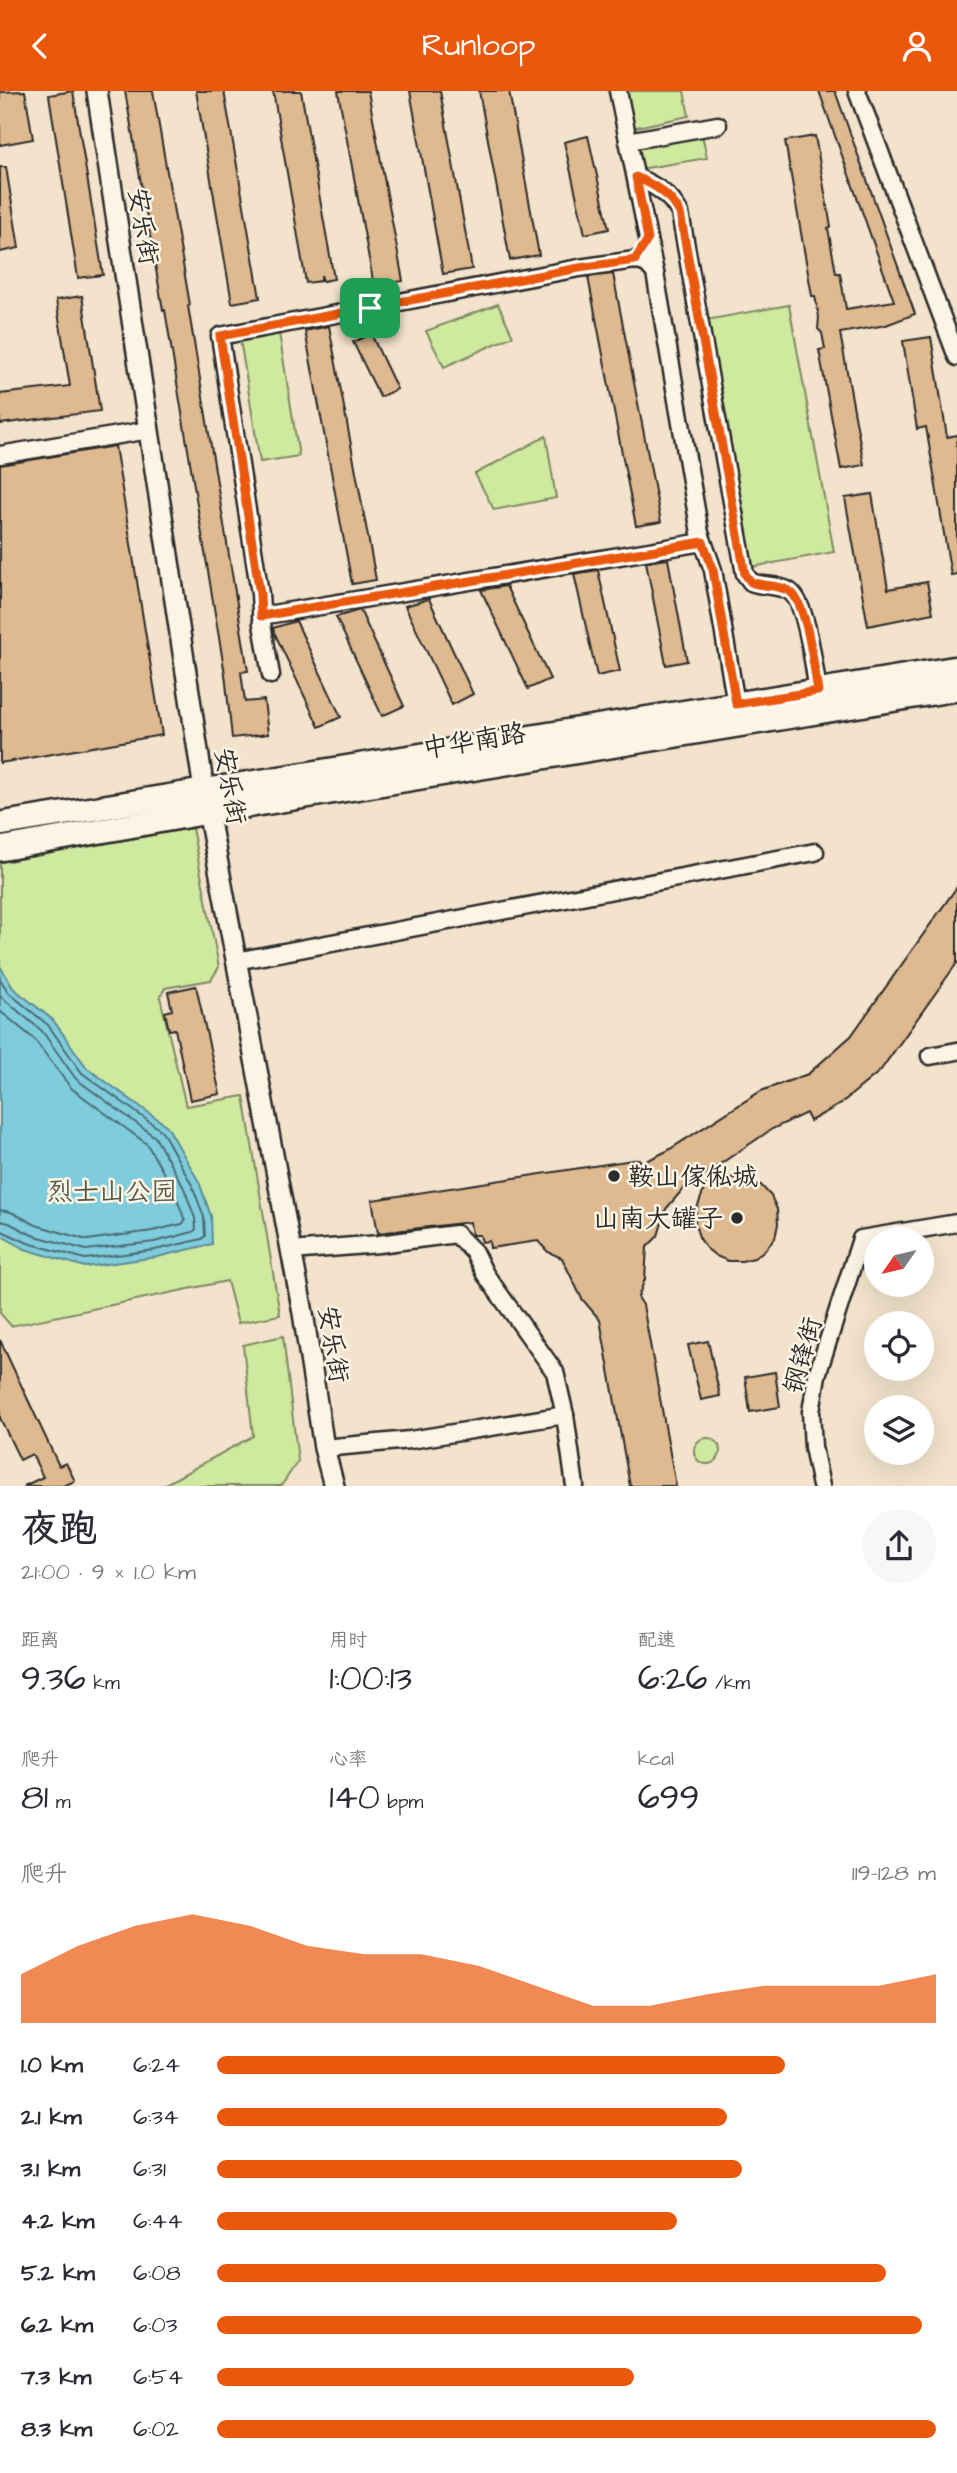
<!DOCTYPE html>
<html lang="zh">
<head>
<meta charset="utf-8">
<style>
  :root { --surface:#fff; --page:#f7f7f7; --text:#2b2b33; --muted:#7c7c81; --accent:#ea580c }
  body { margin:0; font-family:"Architects Daughter","LXGW WenKai TC",sans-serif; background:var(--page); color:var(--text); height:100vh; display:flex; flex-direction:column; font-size:26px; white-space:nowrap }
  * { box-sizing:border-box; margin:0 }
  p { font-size:23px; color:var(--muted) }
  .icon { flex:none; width:38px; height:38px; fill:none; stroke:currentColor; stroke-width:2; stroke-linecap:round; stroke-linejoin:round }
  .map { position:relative; height:1395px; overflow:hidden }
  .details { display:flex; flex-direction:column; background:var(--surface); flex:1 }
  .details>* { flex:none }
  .needle { width:46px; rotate:236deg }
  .tools { position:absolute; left:864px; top:1136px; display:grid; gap:14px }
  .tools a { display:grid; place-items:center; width:70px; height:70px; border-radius:50%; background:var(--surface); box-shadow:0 7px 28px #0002; font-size:35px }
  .pin { position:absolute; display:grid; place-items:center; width:60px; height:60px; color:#fff; margin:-30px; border-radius:14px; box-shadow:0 4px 10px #0006 }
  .round { display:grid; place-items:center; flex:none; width:74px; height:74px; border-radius:37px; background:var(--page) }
  .head { display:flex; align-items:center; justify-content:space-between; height:119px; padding:0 21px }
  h1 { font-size:38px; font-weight:600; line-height:52px }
  .stats { display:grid; grid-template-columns:repeat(3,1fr); gap:10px; height:119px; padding:7px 21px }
  .stats div { display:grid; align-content:center }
  .stats b { font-size:35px; font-weight:600 }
  .stats small { font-size:19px; font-weight:400 }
  .stats p { font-size:19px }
  .chart { height:196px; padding:14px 21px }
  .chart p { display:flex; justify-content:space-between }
  .chart svg { width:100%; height:126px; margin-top:7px; fill:var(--accent); opacity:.7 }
  ul { padding:0 21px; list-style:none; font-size:23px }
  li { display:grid; grid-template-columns:112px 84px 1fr; align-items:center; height:52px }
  li i { height:18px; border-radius:9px; background:var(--accent) }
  header { display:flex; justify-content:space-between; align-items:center; height:91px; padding:0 21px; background:var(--accent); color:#fff; font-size:32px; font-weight:600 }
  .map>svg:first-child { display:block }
</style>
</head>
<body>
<header><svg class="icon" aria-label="back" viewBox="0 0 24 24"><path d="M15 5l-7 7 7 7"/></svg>Runloop<svg class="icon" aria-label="person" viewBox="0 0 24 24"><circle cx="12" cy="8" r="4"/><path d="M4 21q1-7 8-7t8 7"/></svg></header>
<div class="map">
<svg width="957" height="1395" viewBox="0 0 957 1395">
  <rect width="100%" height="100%" fill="#f3e3cc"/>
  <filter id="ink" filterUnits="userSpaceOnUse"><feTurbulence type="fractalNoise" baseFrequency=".0143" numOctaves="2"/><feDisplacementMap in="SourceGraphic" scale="14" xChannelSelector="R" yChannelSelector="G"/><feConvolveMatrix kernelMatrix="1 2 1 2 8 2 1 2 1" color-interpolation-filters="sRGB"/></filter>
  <g filter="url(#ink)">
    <!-- green -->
    <g fill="#cfe99e" stroke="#7d8a64" stroke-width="2">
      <path d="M625,0H684L689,25L632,37Z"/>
      <path d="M702,43L707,67L640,78L636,55Z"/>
      <path d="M498,213L513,245L444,276L426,240Z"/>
      <path d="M789,214L834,461L751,476L706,229Z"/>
      <path d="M279,242L299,365L260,371L240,248Z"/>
      <path d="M546,345L556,407L494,419L475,383Z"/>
      <path d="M192,737L219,876L211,889L165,897L160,906L186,1015L244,1005L280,1224L238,1232L227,1190L11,1235L0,1222V771Z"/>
      <path d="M283,1245L298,1370L281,1395H162L253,1345L243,1254Z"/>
      <circle cx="707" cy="1360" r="13"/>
    </g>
    <!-- water -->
    <path fill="#7fccdd" stroke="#5d8c96" stroke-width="2" d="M0,875L13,897L53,929L87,977L167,1035L199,1091L211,1125L212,1153L157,1166L85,1176L25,1158L0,1144Z"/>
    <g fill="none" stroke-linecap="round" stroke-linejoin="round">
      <!-- shore -->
      <g stroke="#4d6b72" stroke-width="2">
        <path d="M0,888L9,902L48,934L82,982L162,1040L192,1094L204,1126L205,1145L202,1148L155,1159L85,1168L28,1152L0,1139"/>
        <path d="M0,905L42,940L76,988L155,1046L184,1097L195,1127L196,1138L193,1141L154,1151L86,1159L32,1144L9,1132L0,1130"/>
        <path d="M0,920L34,948L71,997L147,1053L175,1102L185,1130L182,1133L152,1140L87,1149L36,1134L11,1121L0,1119"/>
      </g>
    </g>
    <!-- building -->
    <g fill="#dfb990" stroke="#2b2b2b" stroke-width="2">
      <path d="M25,0L33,48L0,54V1Z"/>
      <path d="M73,0L103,184L78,187L49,4Z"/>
      <path d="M125,0H153L190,214L188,215L248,580L241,581L245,611L264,609L268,643L232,647L225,583L165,219H163Z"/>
      <path d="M196,0H224L260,207L232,212Z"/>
      <path d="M273,0H301L334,188L323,190L321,184V190L306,192Z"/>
      <path d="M338,0H368L403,190L374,195Z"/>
      <path d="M410,0H440L472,178L443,183Z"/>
      <path d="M479,0H509L539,164L510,169Z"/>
      <path d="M819,0H835L915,223L886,234L840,242L864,374L841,378L819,259L825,258L822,242L818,238L819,226L815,205H812L785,50L815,45L831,136L828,137L836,182H840L846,218L894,210Z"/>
      <path d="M588,45L609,138L585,143L564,51Z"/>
      <path d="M0,76H6L19,157L0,161Z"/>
      <path d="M613,183L661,431L636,435L588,186Z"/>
      <path d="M82,205L100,320L0,333V303L70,295L56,209Z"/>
      <path d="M329,235L376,489L352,493L305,240Z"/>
      <path d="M371,243L397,298L380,306L353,251Z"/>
      <path d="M931,246L947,346L957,344V483L951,484L926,336L917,338L903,250Z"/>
      <path d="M115,355L162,644L0,672V374Z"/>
      <path d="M872,403L888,498L927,491L933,522L868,535L845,407Z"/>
      <path d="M668,468L687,570L666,574L646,471Z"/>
      <path d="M598,479L620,580L597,585L574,483Z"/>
      <path d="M506,495L550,588L528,598L481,499Z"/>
      <path d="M429,508L473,603L452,614L405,515Z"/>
      <path d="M360,519L404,615L382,625L336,526Z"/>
      <path d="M296,530L341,626L319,636L274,541L273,537Z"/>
      <path d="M957,796V872L880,980L839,1014L810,1030L806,1022L772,1038L683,1098L666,1118L658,1145L647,1156L645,1188L638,1206L643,1214L676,1395H630L600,1229L582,1208L562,1167L548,1161L538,1150L490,1157L489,1150L482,1151L480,1144H472L470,1131L378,1142L372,1109L639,1068L642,1072L667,1060L761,1000L808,983L851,945Z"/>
      <path d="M196,895L220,1003L190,1009L175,938L169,939L165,921L172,919L168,901Z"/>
      <path d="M709,1085L748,1088L761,1094L771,1105L777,1118L778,1133L775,1147L766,1158L754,1167L742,1170H728L716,1165L706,1157L699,1146L695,1133L696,1120Z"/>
      <path d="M0,1249L59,1375L66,1372L75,1390L63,1395H24L43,1386L32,1363L20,1369L0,1327Z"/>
      <path d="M708,1250L720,1305L701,1309L688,1254Z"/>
      <path d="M775,1281L780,1316L750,1321L745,1286Z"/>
    </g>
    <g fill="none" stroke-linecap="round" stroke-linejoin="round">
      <!-- minor casing -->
      <g stroke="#2b2b2b" stroke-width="21">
        <g id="minor">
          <path d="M618,0L655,182"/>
          <path d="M857,0L957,266"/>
          <path d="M628,50L718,34"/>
          <path d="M636,86C656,95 669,102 680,122L745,483L751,491C763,496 777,493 789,500C807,510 814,578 818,600"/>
          <path d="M0,364L149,339"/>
          <path d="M261,525L703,451"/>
          <path d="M271,584L262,533L260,503L220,245L579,177L635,169L647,173L655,182L700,442L713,479L736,613"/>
          <path d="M236,870L815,761"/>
          <path d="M930,965L957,960"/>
          <path d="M291,1160L379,1153L456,1143L474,1161L485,1183L555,1281L565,1324L575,1395"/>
          <path d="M324,1357L410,1349L565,1324"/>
          <path d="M821,1395L813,1356L811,1321L817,1284L861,1148L957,1132"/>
        </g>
      </g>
      <!-- tertiary casing -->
      <g stroke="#2b2b2b" stroke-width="24">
        <path id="tertiary" d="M97,0L204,699L303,1222L324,1357L334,1395"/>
      </g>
      <!-- secondary casing -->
      <g stroke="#2b2b2b" stroke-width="28">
        <g id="secondary">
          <path d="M0,733L957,577"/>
          <path d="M0,758L208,721L957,598"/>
        </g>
      </g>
      <!-- minor -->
      <use href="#minor" stroke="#fcf5e5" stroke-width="16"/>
      <!-- tertiary -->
      <use href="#tertiary" stroke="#fcf5e5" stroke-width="19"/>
      <!-- secondary -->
      <use href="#secondary" stroke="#fcf5e5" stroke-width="23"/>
    </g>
  </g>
  <g fill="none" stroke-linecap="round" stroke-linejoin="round" filter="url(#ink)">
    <!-- route casing -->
    <g stroke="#fff" stroke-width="14">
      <path id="route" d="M636,86C656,95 669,102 680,122L745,483L751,491C763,496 777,493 789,500C807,510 814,578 818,600L736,613L713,479L703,451L261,525L260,503L220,245L579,177L635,169L648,148Z"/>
    </g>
    <!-- route -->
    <use href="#route" stroke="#ea580c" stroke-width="9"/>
  </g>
  <!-- markers -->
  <g fill="#2b2b2b" stroke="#fcf5e5" stroke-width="2.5">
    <circle cx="614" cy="1085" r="7"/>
    <circle cx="737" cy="1127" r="7"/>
  </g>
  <g text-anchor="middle" stroke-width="5" stroke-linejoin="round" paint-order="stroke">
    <!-- street labels -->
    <g font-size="26" fill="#2b2b2b" stroke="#fcf5e5">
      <text transform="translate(144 135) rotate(81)" y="9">安乐街</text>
      <text transform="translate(474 649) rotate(-9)" y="9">中华南路</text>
      <text transform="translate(231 695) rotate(80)" y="9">安乐街</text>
      <text transform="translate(334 1253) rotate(81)" y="9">安乐街</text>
      <text transform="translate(802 1264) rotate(-74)" y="9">钢锋街</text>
    </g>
    <!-- poi labels -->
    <g font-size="26" fill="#2b2b2b" stroke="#fcf5e5" text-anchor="start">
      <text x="628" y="1094">鞍山傢俬城</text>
      <text x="723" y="1136" text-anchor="end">山南大罐子</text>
    </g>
    <!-- park labels -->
    <g font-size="26" fill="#545a48" stroke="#fcf5e5">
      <text x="112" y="1109">烈士山公园</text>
    </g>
  </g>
</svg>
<div class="tools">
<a><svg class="needle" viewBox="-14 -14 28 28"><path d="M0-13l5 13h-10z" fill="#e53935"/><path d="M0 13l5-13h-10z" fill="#7c7c81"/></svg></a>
<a><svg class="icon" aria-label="locate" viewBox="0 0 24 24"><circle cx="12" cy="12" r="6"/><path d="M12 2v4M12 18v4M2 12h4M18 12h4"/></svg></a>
<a><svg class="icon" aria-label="layers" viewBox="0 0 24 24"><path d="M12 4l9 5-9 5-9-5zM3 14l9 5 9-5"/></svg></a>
</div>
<div class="pin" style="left:370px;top:217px;background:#1e9e55"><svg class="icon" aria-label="arrive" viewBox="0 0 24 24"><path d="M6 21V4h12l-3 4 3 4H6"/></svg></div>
</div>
<section class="details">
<div class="head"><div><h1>夜跑</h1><p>21:00 · 9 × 1.0 km</p></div><a class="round"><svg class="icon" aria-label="share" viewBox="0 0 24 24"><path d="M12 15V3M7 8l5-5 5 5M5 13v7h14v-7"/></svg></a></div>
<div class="stats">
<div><p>距离</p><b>9.36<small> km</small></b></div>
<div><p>用时</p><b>1:00:13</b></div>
<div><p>配速</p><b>6:26<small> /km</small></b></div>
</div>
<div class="stats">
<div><p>爬升</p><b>81<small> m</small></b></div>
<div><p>心率</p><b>140<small> bpm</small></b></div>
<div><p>kcal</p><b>699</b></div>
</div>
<div class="chart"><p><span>爬升</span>119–128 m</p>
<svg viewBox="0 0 160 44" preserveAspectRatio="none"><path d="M0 44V27L10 17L20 10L30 6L40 10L50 17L60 20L70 20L80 24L90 31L100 38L110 38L120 34L130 31L140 31L150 31L160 27V44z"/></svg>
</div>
<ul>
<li><b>1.0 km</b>6:24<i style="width:79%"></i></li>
<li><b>2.1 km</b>6:34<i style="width:71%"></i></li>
<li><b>3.1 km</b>6:31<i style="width:73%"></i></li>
<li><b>4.2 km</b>6:44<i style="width:64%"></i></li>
<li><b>5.2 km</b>6:08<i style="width:93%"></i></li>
<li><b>6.2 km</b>6:03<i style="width:98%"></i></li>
<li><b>7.3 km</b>6:54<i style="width:58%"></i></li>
<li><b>8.3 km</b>6:02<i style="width:100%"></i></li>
</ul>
</section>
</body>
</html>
